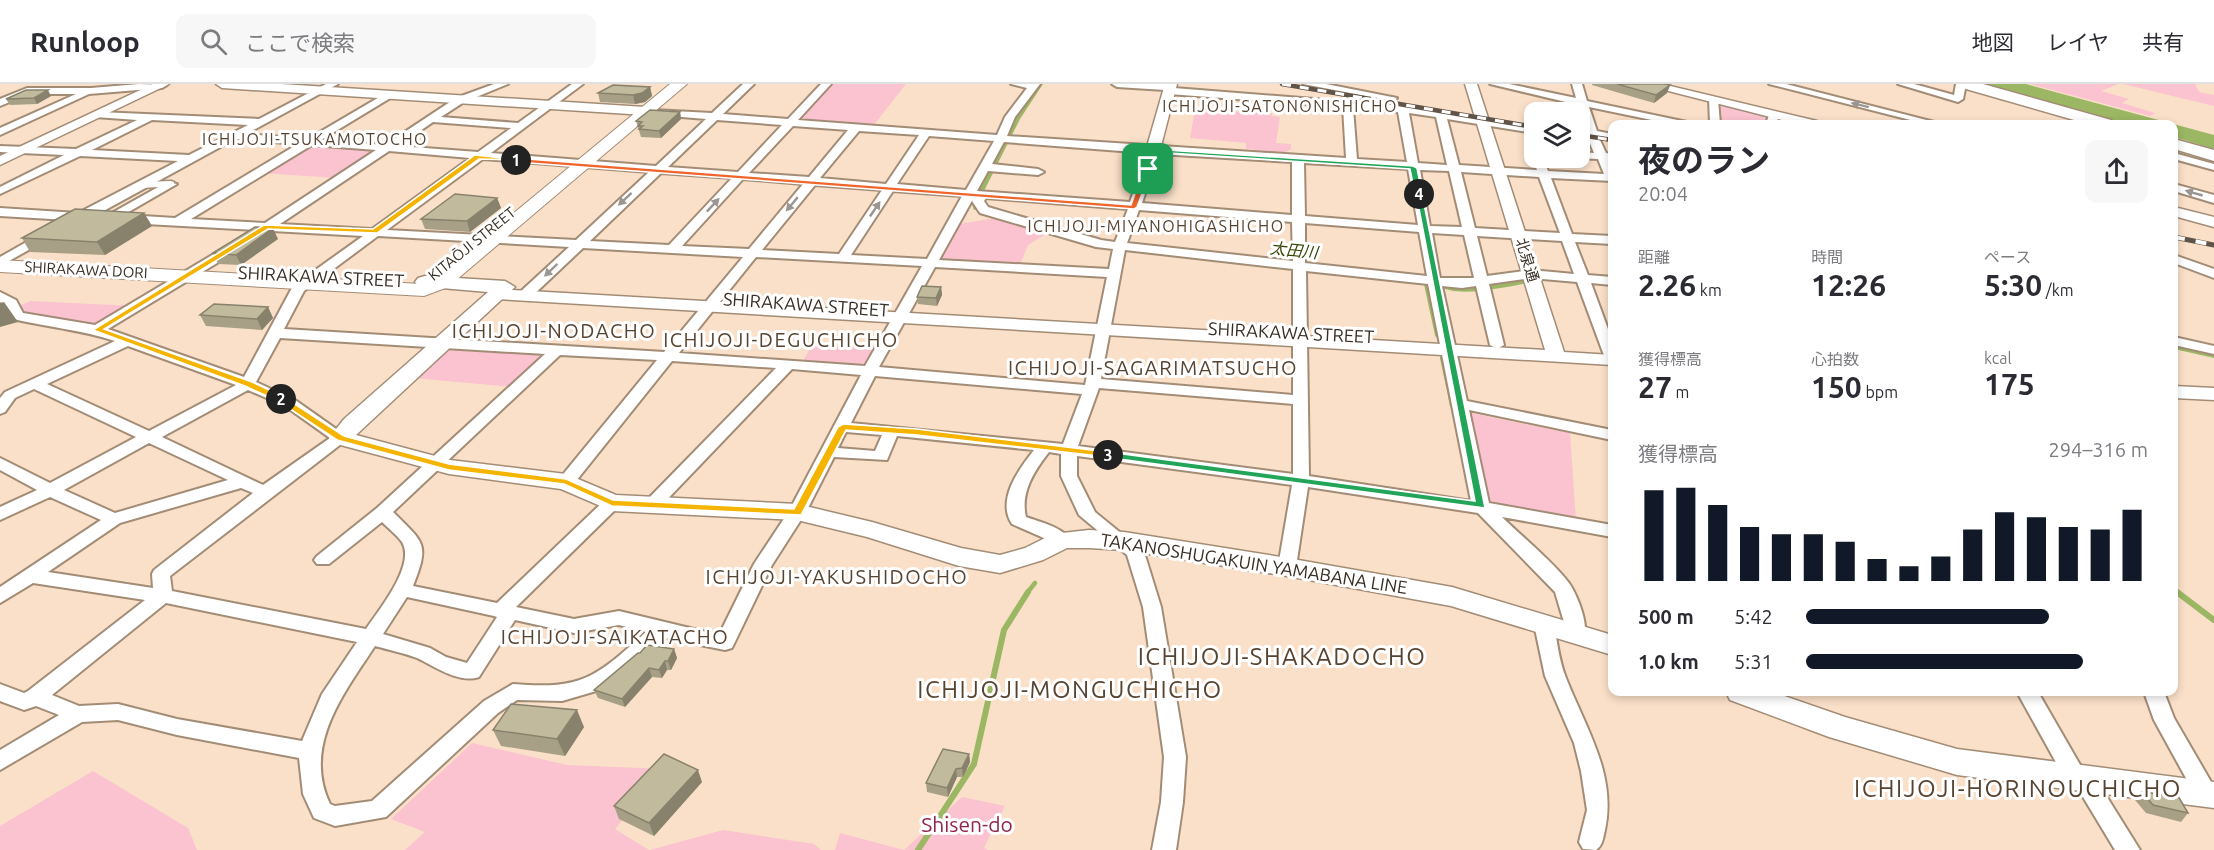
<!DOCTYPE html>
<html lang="ja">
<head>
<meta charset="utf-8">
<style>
  :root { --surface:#fff; --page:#f7f7f7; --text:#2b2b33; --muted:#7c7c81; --line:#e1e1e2; --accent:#111827 }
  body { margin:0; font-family:Ubuntu,"Noto Sans JP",sans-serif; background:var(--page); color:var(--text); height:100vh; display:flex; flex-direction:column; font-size:22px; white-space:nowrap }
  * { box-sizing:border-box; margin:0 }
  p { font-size:20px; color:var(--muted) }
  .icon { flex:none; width:33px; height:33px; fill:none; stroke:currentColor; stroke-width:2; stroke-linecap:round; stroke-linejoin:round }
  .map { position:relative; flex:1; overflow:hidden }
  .panel { position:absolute; left:1608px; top:36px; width:570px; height:576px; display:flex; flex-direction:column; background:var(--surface); border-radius:12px; box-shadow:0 3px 9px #0003 }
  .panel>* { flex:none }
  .fabs { position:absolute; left:1524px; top:18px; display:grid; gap:12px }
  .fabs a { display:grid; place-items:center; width:66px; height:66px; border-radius:12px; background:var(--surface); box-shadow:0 3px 9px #0003; font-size:30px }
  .pin { position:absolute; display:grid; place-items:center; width:51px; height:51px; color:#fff; margin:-26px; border-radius:12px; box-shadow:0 3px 9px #0006 }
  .km { position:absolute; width:30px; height:30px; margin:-15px; border-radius:50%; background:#222; color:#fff; font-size:16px; line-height:30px; text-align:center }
  .round { display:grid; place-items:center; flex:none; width:63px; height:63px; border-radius:12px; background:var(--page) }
  .head { display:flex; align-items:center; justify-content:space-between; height:102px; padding:0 30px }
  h1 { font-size:33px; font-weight:700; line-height:45px }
  .figures { display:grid; grid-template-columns:repeat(3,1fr); gap:9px; height:102px; padding:6px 30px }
  .figures div { display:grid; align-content:center }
  .figures b { font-size:30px; font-weight:700 }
  .figures small { font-size:16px; font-weight:400 }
  .figures p { font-size:16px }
  .chart { height:168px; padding:12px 30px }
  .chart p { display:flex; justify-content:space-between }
  .chart svg { width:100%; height:108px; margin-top:6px; stroke:var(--accent); stroke-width:6 }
  ul { padding:0 30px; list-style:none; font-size:20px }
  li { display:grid; grid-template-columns:96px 72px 1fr; align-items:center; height:45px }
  li i { height:15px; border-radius:8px; background:var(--accent) }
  header { display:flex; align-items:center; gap:36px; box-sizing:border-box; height:84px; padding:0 30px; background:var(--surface); border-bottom:2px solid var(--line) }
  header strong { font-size:28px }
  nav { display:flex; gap:33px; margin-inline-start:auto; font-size:21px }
  .search { width:420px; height:54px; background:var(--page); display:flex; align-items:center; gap:15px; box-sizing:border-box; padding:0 21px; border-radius:12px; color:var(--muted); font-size:22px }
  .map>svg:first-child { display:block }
</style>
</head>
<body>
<header>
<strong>Runloop</strong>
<div class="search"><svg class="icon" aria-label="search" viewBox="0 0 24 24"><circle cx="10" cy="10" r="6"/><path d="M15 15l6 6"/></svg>ここで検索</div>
<nav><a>地図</a><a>レイヤ</a><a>共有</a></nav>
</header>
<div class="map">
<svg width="2214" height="766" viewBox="0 0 2214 766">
  <rect width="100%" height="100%" fill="#fae0c9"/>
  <!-- green -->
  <g fill="#fac3cf">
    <path d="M830,0H906L873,42L798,34Z"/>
    <path d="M2030,0H2118L2101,7L2129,15L2122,19L2155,29L2150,32Z"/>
    <path d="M2123,0H2195L2199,8L2214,11V22Z"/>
    <path d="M1716,20H1721L1770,33L1767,40H1718Z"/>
    <path d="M1195,26L1272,29V32L1280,33L1276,59L1291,60V65L1279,72L1253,70V65H1246V59L1190,54Z"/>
    <path d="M315,60L377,65L378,68L336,94L261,89L306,62Z"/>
    <path d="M995,134L1046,150L1028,161L1020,181L941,175L960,140Z"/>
    <path d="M31,217L133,222L98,242L27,230L19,226L18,222Z"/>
    <path d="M812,261L873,265L867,278L860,280L803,277Z"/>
    <path d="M452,263L544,269L546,272L513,303L413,294L445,265Z"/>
    <path d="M1465,328L1570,349L1576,436L1490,417L1486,413Z"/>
    <path d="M472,659L567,681L665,685L615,745L649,766H405L425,748L391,735Z"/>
    <path d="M93,687L188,744L197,766H0V742Z"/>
    <path d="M962,713L1005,722L984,764L988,766H835L840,749L904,766Z"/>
    <path d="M723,746L814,760L821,766H650Z"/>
  </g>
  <!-- water -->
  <path fill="#9bb763" d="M1986,0H2026L2214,51V65L2174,53V40H2126Z"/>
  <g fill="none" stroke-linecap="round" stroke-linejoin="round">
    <!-- stream-far2 -->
    <g stroke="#9bb763" stroke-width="4">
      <path d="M1426,200L1437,251"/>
      <path d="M1442,274L1448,302"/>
    </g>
    <!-- stream-far1 -->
    <g stroke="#9bb763" stroke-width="4.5">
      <path d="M1448,300L1452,321L1457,323"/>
      <path d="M2174,505L2179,509"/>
      <path d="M1027,509L1035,499"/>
    </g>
    <!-- stream -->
    <g stroke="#9bb763" stroke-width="6">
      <path d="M2177,508L2214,536"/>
      <path d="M918,766L974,680L1004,546L1028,508"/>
    </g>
    <!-- canal -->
    <g fill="#9bb763" fill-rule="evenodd">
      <path d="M1035,0H1043L1020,35L980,115L983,124L974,126L970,115L1010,35Z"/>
      <path d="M1528,191L1532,192V198C1513,202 1455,215 1440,202L1446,198L1472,200Z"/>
      <path d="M2174,257L2214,266V274L2174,265Z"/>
    </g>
    <!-- pedestrian casing -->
    <g stroke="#a38c76" stroke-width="3">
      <path id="pedestrian" d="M171,97L174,98V102L142,104L138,101L142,98Z"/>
    </g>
    <!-- minor casing -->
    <g stroke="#a38c76" stroke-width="4">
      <g id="minor">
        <path d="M139,0L167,1L162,4L89,10L0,51V44L76,10H29L0,22V15L27,4H91Z"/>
        <path d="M326,0H338L246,50L308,55L388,8L392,9V13L321,56L385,61L456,14L494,0H508L464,18L441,33L518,39L572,0H583L491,69L656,82L706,35L657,31L653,30V26L712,29L743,0H754L723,30L788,35L821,0H831L798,36L997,51L1005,33L1027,4L1011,0H1040L1015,33L1007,52L1346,74L1343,23L1169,10L1165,6L1117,3L1112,0H1169L1173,1L1174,4L1403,22L1534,43V49L1447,35L1459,81L1537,86L1532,74L1534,72L1543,74L1548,87L1604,90L1598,75L1577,74H1580V68L1594,69L1587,52L1580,50V46L1585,45L1578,21L1490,0H1509L1576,14L1572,0H1582L1587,17L1687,38L1688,40H1671L1589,23L1597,47L1612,50V56L1599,54L1606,69L1612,70V76H1609L1612,83V97L1551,94L1572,150L1612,152V160L1575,158L1588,191L1612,193V201L1591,199L1612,256V278L1605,274L1577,198L1531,194L1489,200L1504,261L1497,265L1490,261L1476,202L1462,204L1442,202L1467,317L1612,346V356L1469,326L1489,419L1612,441V453L1502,433C1520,451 1558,482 1571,502C1578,514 1590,543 1583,555L1576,557L1569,555L1555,508L1478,429L1308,403L1296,483L1293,487H1281L1278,483L1292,401L1077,372V392L1095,428L1144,468L1161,523L1186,673L1183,718L1176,766H1152L1161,718L1164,673L1143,523L1127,471L1079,431L1061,392V370L1049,368C1035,386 1020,408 1026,433C1040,438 1062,443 1071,456L1068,460L1062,462L1012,440C996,416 1019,385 1034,366L897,352L887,376L834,373L806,428L772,481L732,564L725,566L665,554L603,605L562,617L517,616L498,629L386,733L335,742L314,734L303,710L299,674L177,651L118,636L82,638L0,686V666L59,631L36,622L24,626L0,617V600L24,609L28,607L145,516L33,499L0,519V503L101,436L50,413L0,436V423L37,406L0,386V374L50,399L136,353L34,305L15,314L5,328L0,330V314L5,308L115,257C82,246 47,243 13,235L5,221L0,218V208L16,216L23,229L95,241L229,161H237V167L108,245L244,293L293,202L363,152L127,139L121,135L127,131L175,134L298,60L235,55L87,136L74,140L68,136L0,132V124L78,129L178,77L80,72L0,110V103L64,71L0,68V62L76,65L137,36L95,33L94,31L99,28L259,35ZM1353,24L1398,28L1407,78L1357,75ZM1409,29L1436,33L1447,81L1418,79ZM152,36L248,41L189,71L92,66ZM717,36L782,41L738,88L668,83ZM433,38L511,44L478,68L398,62ZM793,42L848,46L809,93L749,89ZM859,47L919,51L886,100L820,94ZM929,52L994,57L966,106L897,100ZM1004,58L1147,69L1130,118L977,107L988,87L1038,91L1044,88L1038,85L992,80ZM312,61L376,66L265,139L191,135ZM389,67L470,74L372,145L280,140ZM1158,70L1292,78V131L1142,119ZM483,75L649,88L576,156L387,146ZM1304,79L1408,85L1418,141L1305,132ZM1420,86L1449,87L1462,143L1430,142ZM1461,88L1539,93L1560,149L1475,144ZM661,89L732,94L669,161L590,157ZM743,95L803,100L749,165L682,162ZM815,101L882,106L839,170L762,166ZM893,107L962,112L927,175L851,171ZM974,113L972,117L980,129L1096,163L1113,165L1109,185L939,176ZM986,114L1128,125L1115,158L1101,156L988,123L984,117ZM1139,126L1292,138L1293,177L1127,159ZM1305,139L1419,148L1427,192L1305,179ZM1432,149L1464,151L1474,194H1440ZM378,152L569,163L519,209V215H529L583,164L743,173L664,268L284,245L304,207ZM1477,152L1562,157L1574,190L1531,186L1487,192ZM1125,166L1293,185V311L1101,295ZM756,173L922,182L865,282L679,269ZM935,183L1107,193L1085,301L879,283ZM1306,187L1428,200L1471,417L1309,392ZM280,254L545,270L377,424L317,472L314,476L317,480H329L382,438C388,444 397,451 402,458C416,481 379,526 366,545L172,507L170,492L349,354L295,316L256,298ZM128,262L236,301L149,347L47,300ZM560,271L657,276L560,394L558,398L566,403L572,402L672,277L776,284L646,417L643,421L646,425H658L792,285L861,291L789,427L754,480L719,551L619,527L574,535L516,523L618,423L621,419L618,415H606L497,519L413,502C430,459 424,459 393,428ZM875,292L1082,310L1063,360L851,339ZM1099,304L1293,320V390L1078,362ZM248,306L285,322L330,354L263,401L162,353ZM846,348L882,351L875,367L838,364ZM149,359L228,396L115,429L64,406ZM241,404L253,409L154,486L152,490L153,504L48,488L120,439ZM407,513L494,532L497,533L467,579L446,573L430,564L383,550ZM166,519L357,558L322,610L302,657L177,635L118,620L79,622L52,611ZM515,536L574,549L619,541L646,548C596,593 583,606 513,600L484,617L372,717L335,722L330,720C302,662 344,609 375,562C389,566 404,569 417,574C434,582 459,600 479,593Z"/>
        <path d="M1303,0H1326L1397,14L1392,17Z"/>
        <path d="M1769,0H1786L1942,40H1926Z"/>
        <path d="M1898,0H1914L1954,11L1956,0H1966L1963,15L1958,18Z"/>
        <path d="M1709,14L1718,16L1720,40H1710Z"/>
        <path d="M1774,28L1779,31L1776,40H1766L1769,31Z"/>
        <path d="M2174,69L2214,80V86L2174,75Z"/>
        <path d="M167,98L177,100L113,137L109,138L103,134Z"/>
        <path d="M2174,100L2214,111V119L2174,107Z"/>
        <path d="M46,147L52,151L50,154L0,182V173Z"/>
        <path d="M2174,171L2214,185V194L2174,179Z"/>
        <path d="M2174,253L2214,262V270L2174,261Z"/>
        <path d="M1544,533L1551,535L1554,540C1557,557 1559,577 1566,594C1585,643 1617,690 1605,746C1603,754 1603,761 1596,766L1583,765L1579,758L1587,726L1581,687L1574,659L1545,592L1534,540L1537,535Z"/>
        <path d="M2017,608H2038L2083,686L2092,689L2140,766H2115L2077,703L2068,700Z"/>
        <path d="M2144,608H2164L2174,634L2214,703V716L2206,718L2198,716L2154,636Z"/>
      </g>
    </g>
    <!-- tertiary casing -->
    <g stroke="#a38c76" stroke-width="3">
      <g id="tertiary">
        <path d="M153,0H169L0,81V72Z"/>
        <path d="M216,0H281L645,23L652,27L645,31L222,4Z"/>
        <path d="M1165,0H1177L1160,66L1153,70L1146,66Z"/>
        <path d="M1465,0H1477L1564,268L1612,271V281L497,215L488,210L497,205L1545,266Z"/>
        <path d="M1641,0H1662L1817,37L1819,40H1798Z"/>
        <path d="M2174,123L2214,133V143L2174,132Z"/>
        <path d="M2174,302L2214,304V316L2174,314Z"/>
      </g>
    </g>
    <!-- secondary casing -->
    <g stroke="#a38c76" stroke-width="3">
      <g id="secondary">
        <path d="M425,192L505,197L515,203L356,351L450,376L566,390L616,411L797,420L872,438L961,464L1000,471L1025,464L1053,450L1089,446L1124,448L1287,474L1452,503L1612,551V571L1451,522L1287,492L1124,466L1089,464H1067L1043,476L1000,489L959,482L867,453L797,436L612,427L561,405L449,390L333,359L329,354L344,335L488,208L418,202L415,198L418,194Z"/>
        <path d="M1726,608H1773L1845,633L1957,665L2214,698V724L1957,691L1829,653L1730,616Z"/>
      </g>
    </g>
    <!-- primary casing -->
    <g stroke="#a38c76" stroke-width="2">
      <path id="primary" d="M670,0H687L448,203L424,212L0,188V176L421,200L434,195Z"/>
    </g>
    <!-- trunk casing -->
    <g stroke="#a38c76" stroke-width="3">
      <g id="trunk">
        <path d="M1957,0H1983L2111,36L2114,40H2088L1959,3Z"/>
        <path d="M2174,55L2214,66V77L2174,65Z"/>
      </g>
    </g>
    <!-- pedestrian -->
    <use href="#pedestrian" fill="#fff" fill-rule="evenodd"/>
    <!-- minor -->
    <use href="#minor" fill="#fff" fill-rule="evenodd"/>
    <!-- tertiary -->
    <use href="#tertiary" fill="#fff" fill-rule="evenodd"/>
    <!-- secondary -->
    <use href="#secondary" fill="#fff" fill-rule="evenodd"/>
    <!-- primary -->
    <use href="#primary" fill="#fff" fill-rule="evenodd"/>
    <!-- trunk -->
    <use href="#trunk" fill="#fff" fill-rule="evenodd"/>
    <!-- rail-far1 casing -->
    <g stroke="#605347" stroke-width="4.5">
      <g id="rail-far1">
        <path d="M1282,0L1534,43"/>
        <path d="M1580,51L1612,56"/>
      </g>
    </g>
    <!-- rail casing -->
    <g stroke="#605347" stroke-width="5">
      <path id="rail" d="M2174,153L2214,161"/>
    </g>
    <!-- rail-far1 -->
    <use href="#rail-far1" stroke="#fff" stroke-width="3" stroke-dasharray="9" stroke-linecap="butt"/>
    <!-- rail -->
    <use href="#rail" stroke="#fff" stroke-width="4" stroke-dasharray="11" stroke-linecap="butt"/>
  </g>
  <!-- wall -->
  <g fill="#a7a086">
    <path d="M1592,0H1665L1670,1L1667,9L1654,19L1592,1Z"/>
    <path d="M650,3L652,12L645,18L635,20L600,18L598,9Z"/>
    <path d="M51,12L37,20L10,21L6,15Z"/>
    <path d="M680,28L681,35L661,54L641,53L636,37Z"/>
    <path d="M497,114L501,124L470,148L425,145L421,135Z"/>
    <path d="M144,129L152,142L105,171L30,168L22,154Z"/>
    <path d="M278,155L241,181L218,180L213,169Z"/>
    <path d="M941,203L942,211L937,222L918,220L917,213Z"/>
    <path d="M268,223L273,234L262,246L206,242L200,231Z"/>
    <path d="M674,565L677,574L671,586H667L662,594L652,593L625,623L598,614L594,606L640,569Z"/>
    <path d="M584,643L565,672L501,662L493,646Z"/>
    <path d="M969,670L970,678L963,693H957L948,713L927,708L926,699Z"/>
    <path d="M702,698L654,752L619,735L614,722Z"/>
    <path d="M2142,708L2188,729L2181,738L2146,729L2135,716Z"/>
  </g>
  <!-- shaded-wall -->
  <g fill="#88826d">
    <path d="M1670,1L1667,9L1654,19L1656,11Z"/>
    <path d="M650,3L652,12L645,18L635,20L633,11Z"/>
    <path d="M48,6L51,12L37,20L34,14Z"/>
    <path d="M680,28L681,35L661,54L659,47Z"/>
    <path d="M497,114L501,124L470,148L467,137Z"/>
    <path d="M144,129L152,142L105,171L97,158Z"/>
    <path d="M273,144L278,155L241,181L236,171Z"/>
    <path d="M941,203L942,211L937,222L936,214Z"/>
    <path d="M4,218L18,238L0,243V219Z"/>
    <path d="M268,223L273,234L262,246L257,235Z"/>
    <path d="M674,565L677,574L671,586L668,577Z"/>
    <path d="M665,577L667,586L662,594L659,586Z"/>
    <path d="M649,584L652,593L625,623L622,615Z"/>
    <path d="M577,626L584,643L565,672L557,655Z"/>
    <path d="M969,670L970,678L963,693L962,684Z"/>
    <path d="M956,685L957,693L948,713L947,704Z"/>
    <path d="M698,686L702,698L654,752L649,739Z"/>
  </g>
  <!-- building -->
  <g fill="#c2ba9c" stroke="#88826d" stroke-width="1.5">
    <path d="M1617,0H1665L1670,1L1656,11Z"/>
    <path d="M613,1L650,3L642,9L633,11L598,9Z"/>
    <path d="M26,6H48L34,14L6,15Z"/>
    <path d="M650,26L680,28L659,47L639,45L643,42H638L642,38L636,37Z"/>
    <path d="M455,110L497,114L467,137L421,135Z"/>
    <path d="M75,125L144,129L97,158L22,154Z"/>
    <path d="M255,143L273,144L236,171L213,169Z"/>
    <path d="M922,202L941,203L936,214L917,213Z"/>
    <path d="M214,220L268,223L257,235L200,231Z"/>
    <path d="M647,561L674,565L668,577H665L659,586L649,584L622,615L594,606L638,569H640Z"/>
    <path d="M511,620L577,626L557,655L493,646Z"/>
    <path d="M943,665L969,670L962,684L956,685L947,704L926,699Z"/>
    <path d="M664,670L698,686L649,739L614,722Z"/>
    <path d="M2142,708L2178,712L2188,729L2153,721Z"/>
  </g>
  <!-- one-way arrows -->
  <defs><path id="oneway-solid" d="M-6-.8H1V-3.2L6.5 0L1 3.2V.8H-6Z" transform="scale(1.5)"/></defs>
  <g fill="#9c9692">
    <use href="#oneway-solid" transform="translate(1860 21) rotate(-166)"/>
    <use href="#oneway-solid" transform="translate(2194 109) rotate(-164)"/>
    <use href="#oneway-solid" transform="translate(625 115) rotate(137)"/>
    <use href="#oneway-solid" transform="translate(792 120) rotate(130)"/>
    <use href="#oneway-solid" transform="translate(713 121) rotate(-47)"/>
    <use href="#oneway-solid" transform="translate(875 125) rotate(-56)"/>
    <use href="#oneway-solid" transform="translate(551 186) rotate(136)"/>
  </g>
  <!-- split-1 -->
  <path fill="#f0652b" stroke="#fff" stroke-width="1.5" d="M514,74L1131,121L1144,85H1151L1137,123L1134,125L516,78Z"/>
  <!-- split-2 -->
  <path fill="#f5b400" stroke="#fff" stroke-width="1.5" d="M475,71L520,76L479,75L377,149L268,145L104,245L252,298L284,313V317H278L245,302L93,246L264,141L373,145Z"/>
  <!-- split-3 -->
  <path fill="#f5b400" stroke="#fff" stroke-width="1.5" d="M278,313H284L344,352L449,380L566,395L613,416L794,425L838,343L843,340L917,345L1108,368L1113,371L1108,373L917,351L846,346L801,431L612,422L564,400L449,386L337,356L278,317Z"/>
  <!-- split-4 -->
  <path fill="#22a559" stroke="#fff" stroke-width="1.5" d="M1416,109L1422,110L1485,424L1104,373V368H1108L1475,417Z"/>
  <!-- split-5 -->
  <path fill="#22a559" stroke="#fff" stroke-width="1.5" d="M1150,65L1413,82L1417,84L1422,110H1415L1410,85L1155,68L1151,85L1148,87L1144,85Z"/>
  <g text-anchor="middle" stroke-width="6" stroke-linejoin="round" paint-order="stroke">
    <!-- far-street labels -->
    <g font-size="15" fill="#382e25" stroke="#fff">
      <text transform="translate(472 160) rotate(-39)" y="5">KITAŌJI STREET</text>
      <text transform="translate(1527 176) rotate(73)" y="5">北泉通</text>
      <text transform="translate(86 186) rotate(3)" y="5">SHIRAKAWA DORI</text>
    </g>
    <!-- far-neighbourhood labels -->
    <g font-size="16" letter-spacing="1.5" fill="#584330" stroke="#fff">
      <text x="1280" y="28">ICHIJOJI-SATONONISHICHO</text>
      <text x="315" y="61">ICHIJOJI-TSUKAMOTOCHO</text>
      <text x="1156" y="148">ICHIJOJI-MIYANOHIGASHICHO</text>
    </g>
    <!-- far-water labels -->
    <g font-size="16" font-style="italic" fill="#334403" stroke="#fff">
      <text transform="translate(1294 166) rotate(6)" y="6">太田川</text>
    </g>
    <!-- street labels -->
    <g font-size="18" fill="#382e25" stroke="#fff">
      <text transform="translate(321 193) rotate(3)" y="6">SHIRAKAWA STREET</text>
      <text transform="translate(806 221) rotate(4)" y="6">SHIRAKAWA STREET</text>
      <text transform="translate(1291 249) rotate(3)" y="6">SHIRAKAWA STREET</text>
      <text transform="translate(1254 480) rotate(9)" y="6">TAKANOSHUGAKUIN YAMABANA LINE</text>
    </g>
    <!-- neighbourhood labels -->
    <g font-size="20" letter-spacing="1.5" fill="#584330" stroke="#fff">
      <text x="554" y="254">ICHIJOJI-NODACHO</text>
      <text x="781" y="263">ICHIJOJI-DEGUCHICHO</text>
      <text x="1153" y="291">ICHIJOJI-SAGARIMATSUCHO</text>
      <text x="837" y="500">ICHIJOJI-YAKUSHIDOCHO</text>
      <text x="615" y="560">ICHIJOJI-SAIKATACHO</text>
    </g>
    <!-- near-park labels -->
    <g font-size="21" fill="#90244a" stroke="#fff">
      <text x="967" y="748">Shisen-do</text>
    </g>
    <!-- near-neighbourhood labels -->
    <g font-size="24" letter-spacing="1.5" fill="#584330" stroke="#fff">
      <text x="1282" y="581">ICHIJOJI-SHAKADOCHO</text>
      <text x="1070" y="614">ICHIJOJI-MONGUCHICHO</text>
      <text x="2018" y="713">ICHIJOJI-HORINOUCHICHO</text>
    </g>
  </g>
</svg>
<div class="fabs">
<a><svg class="icon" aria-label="layers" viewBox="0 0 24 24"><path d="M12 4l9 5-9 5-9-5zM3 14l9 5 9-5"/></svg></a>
</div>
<div class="pin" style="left:1148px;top:85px;background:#1e9e55"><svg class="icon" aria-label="arrive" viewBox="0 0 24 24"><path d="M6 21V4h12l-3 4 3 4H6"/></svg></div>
<b class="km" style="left:516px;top:76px">1</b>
<b class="km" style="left:281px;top:315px">2</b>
<b class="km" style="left:1108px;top:371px">3</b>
<b class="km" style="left:1419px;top:110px">4</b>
<section class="panel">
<div class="head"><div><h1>夜のラン</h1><p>20:04</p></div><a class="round"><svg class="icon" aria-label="share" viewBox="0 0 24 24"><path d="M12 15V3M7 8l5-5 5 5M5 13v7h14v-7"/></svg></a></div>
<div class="figures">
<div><p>距離</p><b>2.26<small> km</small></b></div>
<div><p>時間</p><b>12:26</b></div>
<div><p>ペース</p><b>5:30<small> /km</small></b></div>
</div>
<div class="figures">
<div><p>獲得標高</p><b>27<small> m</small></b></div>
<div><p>心拍数</p><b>150<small> bpm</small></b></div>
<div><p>kcal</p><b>175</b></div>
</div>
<div class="chart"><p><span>獲得標高</span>294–316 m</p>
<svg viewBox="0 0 160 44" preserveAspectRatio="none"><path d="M5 44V7M15 44V6M25 44V13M35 44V22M45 44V25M55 44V25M65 44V28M75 44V35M85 44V38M95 44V34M105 44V23M115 44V16M125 44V18M135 44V22M145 44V23M155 44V15"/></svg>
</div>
<ul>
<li><b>500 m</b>5:42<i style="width:71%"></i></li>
<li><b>1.0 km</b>5:31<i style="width:81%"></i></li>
</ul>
</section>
</div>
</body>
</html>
